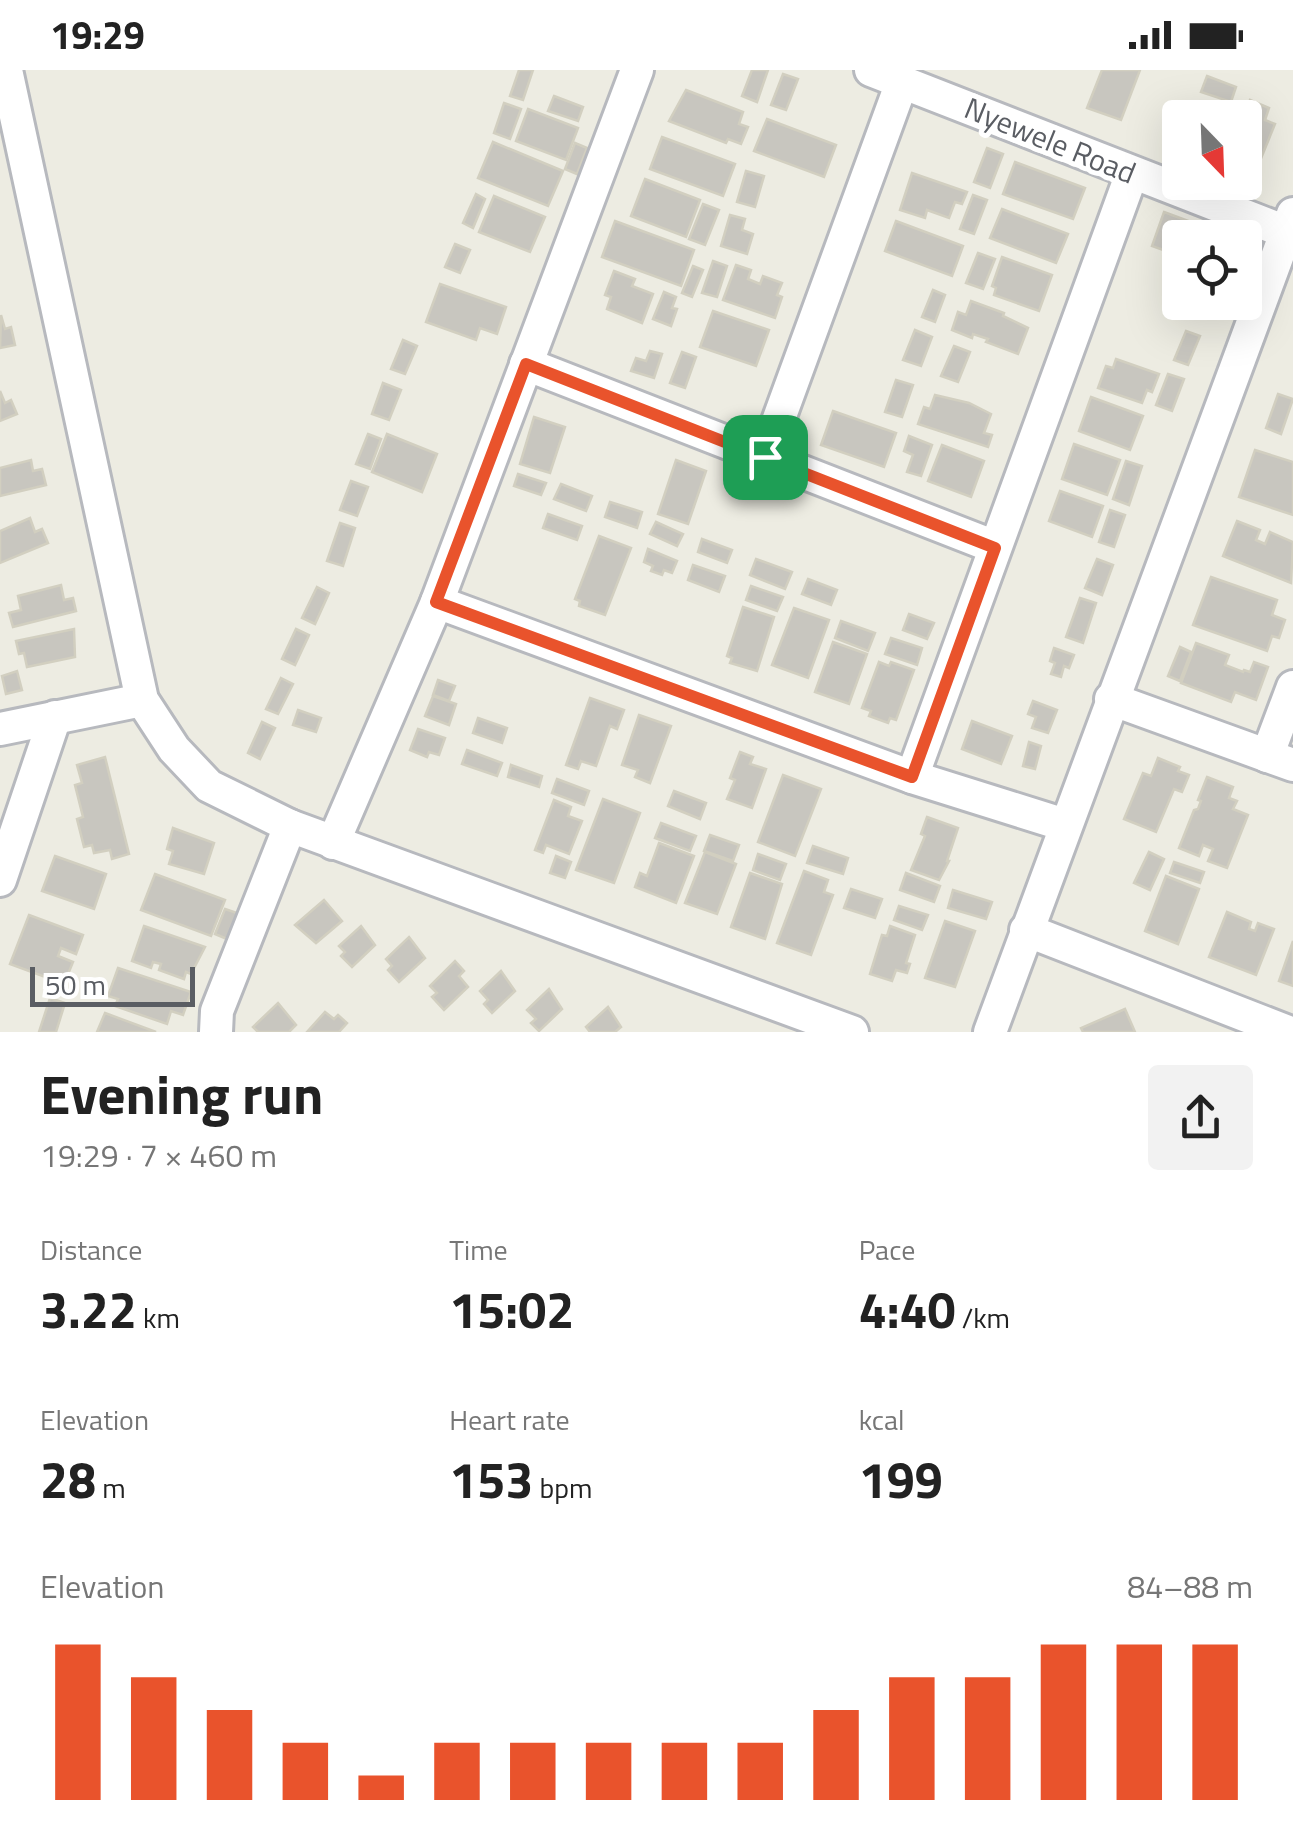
<!DOCTYPE html>
<html lang="en">
<head>
<meta charset="utf-8">
<style>
  :root { --surface:#fff; --page:#f2f2f2; --text:#222; --muted:#767676; --accent:#e9532c }
  body { margin:0; font-family:"Titillium Web",sans-serif; background:var(--page); color:var(--text); height:100vh; display:flex; flex-direction:column; font-size:38px; white-space:nowrap }
  * { box-sizing:border-box; margin:0 }
  p { font-size:32px; color:var(--muted) }
  .icon { flex:none; width:55px; height:55px; fill:none; stroke:currentColor; stroke-width:2; stroke-linecap:round; stroke-linejoin:round }
  .map { position:relative; height:962px; overflow:hidden }
  .sheet { display:flex; flex-direction:column; background:var(--surface); flex:1 }
  .sheet>* { flex:none }
  .needle { width:65px; rotate:157deg }
  .fabs { position:absolute; left:1162px; top:30px; display:grid; gap:20px }
  .fabs a { display:grid; place-items:center; width:100px; height:100px; border-radius:10px; background:var(--surface); box-shadow:0 10px 40px #0002; font-size:50px }
  .scale { position:absolute; left:30px; bottom:25px; width:165px; box-sizing:border-box; padding-left:10px; border:5px solid #5a5d63; border-top:0; font-size:28px; line-height:35px; white-space:nowrap; color:#5a5d63; -webkit-text-stroke:8px #fff; paint-order:stroke }
  .pin { position:absolute; display:grid; place-items:center; width:85px; height:85px; color:#fff; margin:-42px; border-radius:20px; box-shadow:0 5px 15px #0006 }
  .round { display:grid; place-items:center; flex:none; width:105px; height:105px; border-radius:10px; background:var(--page) }
  .summary { display:flex; align-items:center; justify-content:space-between; height:170px; padding:0 40px }
  h1 { font-size:55px; font-weight:700; line-height:75px }
  .metrics { display:grid; grid-template-columns:repeat(3,1fr); gap:15px; height:170px; padding:10px 40px }
  .metrics div { display:grid; align-content:center }
  .metrics b { font-size:50px; font-weight:700 }
  .metrics small { font-size:28px; font-weight:400 }
  .metrics p { font-size:28px }
  .chart { height:280px; padding:20px 40px }
  .chart p { display:flex; justify-content:space-between }
  .chart svg { width:100%; height:180px; margin-top:10px; stroke:var(--accent); stroke-width:6 }
  .status { display:flex; justify-content:space-between; align-items:center; height:70px; padding:0 50px; background:var(--surface); direction:ltr }
  .status svg { height:28px; fill:currentColor }
  .map>svg:first-child { display:block }
</style>
</head>
<body>
<div class="status"><b>19:29</b><svg viewBox="0 0 49 12"><path d="M0 12V9h3v3zM5 12V6h3v6zM10 12V3h3v9zM15 12V0h3v12zM26 1h20v11H26zM47 4h2v5h-2z"/></svg></div>
<div class="map">
<svg width="1293" height="962" viewBox="0 0 1293 962">
  <rect width="100%" height="100%" fill="#edece2"/>
  <!-- building -->
  <g fill="#c8c6bf" stroke="#d2cfc0" stroke-width="2.5">
    <path d="M519,0H533L523,30L510,26Z"/>
    <path d="M752,0H768L757,32L742,26Z"/>
    <path d="M1102,0H1140L1121,50L1087,38Z"/>
    <path d="M783,4L798,9L786,40L771,35Z"/>
    <path d="M1207,6L1236,17L1231,32L1201,22Z"/>
    <path d="M686,20L743,42L739,54L748,57L741,74L728,69L726,73L669,51Z"/>
    <path d="M554,26L583,37L578,51L548,41Z"/>
    <path d="M1250,30L1269,38L1265,50L1275,54L1255,103L1245,98L1243,48Z"/>
    <path d="M504,33L521,39L510,69L494,63Z"/>
    <path d="M528,39L578,58L566,90L516,71Z"/>
    <path d="M767,49L836,75L824,107L754,81Z"/>
    <path d="M662,67L735,94L723,126L650,99Z"/>
    <path d="M493,72L563,101L548,136L478,108Z"/>
    <path d="M575,73L587,78L577,104L565,99Z"/>
    <path d="M987,78L1003,84L990,118L974,112Z"/>
    <path d="M1015,92L1085,118L1073,149L1003,124Z"/>
    <path d="M746,101L764,106L755,137L737,132Z"/>
    <path d="M912,103L967,122L962,134L955,132L949,148L927,140L925,148L900,140Z"/>
    <path d="M645,109L700,130L686,167L631,146Z"/>
    <path d="M476,124L485,129L473,158L463,153Z"/>
    <path d="M973,125L987,130L974,164L960,159Z"/>
    <path d="M494,126L545,147L530,182L479,162Z"/>
    <path d="M703,134L719,140L705,175L689,169Z"/>
    <path d="M1002,139L1068,164L1056,193L990,168Z"/>
    <path d="M1164,142L1226,165L1225,168H1180V186L1152,176Z"/>
    <path d="M730,145L745,149L742,160L753,164L747,184L721,176Z"/>
    <path d="M615,151L694,180L681,216L602,187Z"/>
    <path d="M896,151L963,176L952,206L885,181Z"/>
    <path d="M455,174L470,180L460,203L445,197Z"/>
    <path d="M978,183L995,189L983,219L966,213Z"/>
    <path d="M1002,187L1052,205L1039,241L994,225L996,218L992,216Z"/>
    <path d="M713,191L727,196L717,227L702,223Z"/>
    <path d="M736,195L751,200L748,209L760,214L763,206L782,213L777,225L782,227L775,248L723,230Z"/>
    <path d="M693,196L703,200L692,227L682,223Z"/>
    <path d="M614,201L635,209L632,216L653,224L642,253L607,239L611,227L605,225Z"/>
    <path d="M440,214L506,237L497,264L480,258L476,270L426,252Z"/>
    <path d="M933,220L945,225L935,252L922,247Z"/>
    <path d="M664,222L676,227L672,238L677,239L671,256L653,249Z"/>
    <path d="M971,231L1004,243L1003,246L1028,258L1018,284L986,272L988,269L973,264L972,268L952,260L958,242L966,245Z"/>
    <path d="M713,241L769,260L756,296L700,277Z"/>
    <path d="M1,245L5,259L11,257L15,275L0,278Z"/>
    <path d="M915,260L932,267L921,296L903,290Z"/>
    <path d="M1186,261L1200,266L1188,295L1174,290Z"/>
    <path d="M403,270L417,276L405,304L391,299Z"/>
    <path d="M954,276L970,282L958,312L941,306Z"/>
    <path d="M650,281L662,284L654,308L631,301L636,288L646,291Z"/>
    <path d="M682,282L696,287L685,318L670,313Z"/>
    <path d="M1116,289L1159,304L1152,322L1147,320L1142,333L1098,318L1106,296L1113,298Z"/>
    <path d="M1168,304L1184,309L1172,341L1156,335Z"/>
    <path d="M896,310L913,315L902,347L885,342Z"/>
    <path d="M383,313L401,320L389,350L372,344Z"/>
    <path d="M0,321L5,333L11,330L17,344L0,351Z"/>
    <path d="M1278,324L1293,329L1281,364L1266,358Z"/>
    <path d="M935,325L969,333L991,344L984,363L992,365L988,377L918,354L924,337L930,339Z"/>
    <path d="M1091,327L1143,346L1130,380L1079,361Z"/>
    <path d="M833,341L896,363L884,397L821,375Z"/>
    <path d="M534,347L565,357L550,403L520,394Z"/>
    <path d="M368,364L381,369L370,399L356,394Z"/>
    <path d="M387,364L437,384L422,422L372,402Z"/>
    <path d="M909,366L932,375L921,406L907,402L913,385L904,381Z"/>
    <path d="M1074,374L1120,390L1107,425L1062,409Z"/>
    <path d="M942,375L984,391L971,427L928,411Z"/>
    <path d="M1255,380L1293,392V445L1239,427Z"/>
    <path d="M31,390L33,401L42,399L46,415L0,426V398Z"/>
    <path d="M676,390L706,401L688,454L658,444Z"/>
    <path d="M1126,391L1142,396L1129,435L1113,429Z"/>
    <path d="M518,404L546,413L541,425L514,416Z"/>
    <path d="M351,411L368,417L357,446L340,440Z"/>
    <path d="M561,414L592,426L586,441L554,429Z"/>
    <path d="M1060,421L1103,436L1092,467L1049,451Z"/>
    <path d="M610,432L642,442L637,458L605,447Z"/>
    <path d="M1110,440L1125,445L1114,477L1099,472Z"/>
    <path d="M548,444L582,456L577,470L543,458Z"/>
    <path d="M30,448L35,462L42,459L48,473L0,493V461Z"/>
    <path d="M1237,451L1260,460L1256,470L1265,474L1270,462L1293,472L1291,513L1223,486Z"/>
    <path d="M656,452L683,464L677,476L650,464Z"/>
    <path d="M340,453L355,458L343,496L327,491Z"/>
    <path d="M599,466L631,478L605,545L579,536L580,531L575,529Z"/>
    <path d="M702,469L732,480L727,493L698,482Z"/>
    <path d="M648,479L677,491L672,503L664,500L662,505L651,501L653,496L644,492Z"/>
    <path d="M756,489L792,502L785,519L750,505Z"/>
    <path d="M1097,489L1113,495L1102,525L1085,518Z"/>
    <path d="M693,495L725,506L719,522L688,510Z"/>
    <path d="M1211,507L1277,530L1272,545L1285,550L1279,568L1272,566L1267,581L1193,555Z"/>
    <path d="M808,509L837,520L831,535L802,524Z"/>
    <path d="M61,515L64,530L73,528L76,541L13,557L9,543L21,540L18,526Z"/>
    <path d="M751,516L783,527L777,541L746,530Z"/>
    <path d="M317,517L329,523L315,554L302,548Z"/>
    <path d="M1080,528L1096,533L1083,573L1066,567Z"/>
    <path d="M743,537L774,547L757,601L730,593L732,588L727,586Z"/>
    <path d="M794,538L829,550L808,608L772,595Z"/>
    <path d="M909,544L934,553L927,569L903,560Z"/>
    <path d="M841,551L875,563L868,581L835,568Z"/>
    <path d="M74,559L75,587L27,597L24,583L19,584L16,571Z"/>
    <path d="M296,559L309,565L295,595L282,589Z"/>
    <path d="M891,568L922,578L917,595L885,584Z"/>
    <path d="M833,572L867,584L849,634L815,622Z"/>
    <path d="M1196,573L1229,585L1225,595L1243,602L1244,600L1250,602L1254,592L1268,597L1256,630L1235,622L1231,632L1181,613Z"/>
    <path d="M1180,577L1191,582L1180,611L1168,606Z"/>
    <path d="M1054,578L1074,585L1069,598L1064,596L1061,607L1051,604L1055,593L1050,591Z"/>
    <path d="M879,592L889,596L891,592L914,600L896,650L890,648L888,653L869,646L871,641L862,638Z"/>
    <path d="M17,601L22,620L6,624L2,606Z"/>
    <path d="M281,608L293,614L278,644L266,639Z"/>
    <path d="M438,610L455,616L449,631L433,625Z"/>
    <path d="M433,626L456,634L449,655L425,646Z"/>
    <path d="M590,628L624,640L617,659L610,656L596,696L581,691L578,699L566,695Z"/>
    <path d="M1033,631L1057,640L1048,663L1032,658L1036,647L1028,644Z"/>
    <path d="M298,640L321,648L316,662L293,655Z"/>
    <path d="M639,645L671,656L650,713L635,707L638,700L622,695Z"/>
    <path d="M478,648L507,658L502,673L473,663Z"/>
    <path d="M972,651L1012,666L1001,694L962,679Z"/>
    <path d="M262,652L275,658L260,689L248,683Z"/>
    <path d="M418,659L445,668L439,685L429,682L427,687L410,680Z"/>
    <path d="M1029,672L1041,676L1035,699L1023,696Z"/>
    <path d="M467,680L502,693L497,706L462,694Z"/>
    <path d="M740,682L753,687L750,694L766,699L752,738L727,729L735,710L730,708Z"/>
    <path d="M105,687L129,784L112,789L110,780L94,783L92,775L84,777L77,749L83,747L75,715L82,713L77,695Z"/>
    <path d="M1158,688L1180,697L1178,701L1189,705L1182,722L1174,719L1156,762L1124,749L1143,703L1151,706Z"/>
    <path d="M511,695L542,706L539,717L508,707Z"/>
    <path d="M783,705L821,719L795,786L758,772Z"/>
    <path d="M1207,707L1233,717L1229,728L1237,731L1233,739L1248,745L1227,798L1208,791L1213,779L1203,775L1199,786L1179,778L1194,740L1198,739L1201,731L1198,730Z"/>
    <path d="M557,709L589,721L584,735L552,723Z"/>
    <path d="M674,721L706,733L700,749L668,736Z"/>
    <path d="M603,729L640,743L614,813L576,800Z"/>
    <path d="M554,730L571,737L568,746L582,751L569,784L546,775L543,783L535,780Z"/>
    <path d="M927,747L958,758L947,791H949L939,810L911,800L925,766L921,764Z"/>
    <path d="M661,753L696,766L690,781L655,768Z"/>
    <path d="M173,758L214,773L204,804L169,794L173,781L167,779Z"/>
    <path d="M710,765L739,775L733,791L704,781Z"/>
    <path d="M659,773L694,786L676,833L635,817L640,803L647,806Z"/>
    <path d="M813,776L848,788L843,804L807,793Z"/>
    <path d="M705,782L736,794L717,844L685,833Z"/>
    <path d="M1149,782L1164,789L1150,820L1134,813Z"/>
    <path d="M758,784L786,794L780,810L753,800Z"/>
    <path d="M55,786L106,804L94,839L42,821Z"/>
    <path d="M556,786L571,792L565,808L550,803Z"/>
    <path d="M1174,792L1204,802L1200,813L1170,803Z"/>
    <path d="M804,801L828,810L824,822L833,825L811,885L777,873Z"/>
    <path d="M750,803L782,814L765,869L731,857Z"/>
    <path d="M906,803L940,816L934,832L900,820Z"/>
    <path d="M155,804L225,830L211,866L141,840Z"/>
    <path d="M1166,806L1199,819L1178,874L1145,861Z"/>
    <path d="M851,819L882,829L875,848L844,838Z"/>
    <path d="M953,820L992,832L986,849L948,838Z"/>
    <path d="M324,830L342,851L316,873L295,855Z"/>
    <path d="M899,836L928,845L922,860L894,850Z"/>
    <path d="M225,839L237,843L227,869L215,864Z"/>
    <path d="M1227,842L1251,852L1249,859L1255,861L1258,853L1274,859L1256,905L1209,887Z"/>
    <path d="M29,845L83,865L76,884L61,878L58,886L73,892L64,914L10,894Z"/>
    <path d="M945,851L975,861L955,917L925,908Z"/>
    <path d="M144,856L205,877L191,904L186,902L184,909L159,900L161,894L153,892L151,898L132,891Z"/>
    <path d="M361,856L375,875L352,897L341,886L345,882L339,876Z"/>
    <path d="M890,856L915,865L906,893L910,894L907,903L896,900L892,911L870,904L882,865L887,866Z"/>
    <path d="M409,867L425,888L399,912L388,900L392,896L386,889Z"/>
    <path d="M1293,871V916L1279,911Z"/>
    <path d="M455,891L464,901L459,906L468,917L444,940L432,927L437,923L430,916Z"/>
    <path d="M118,898L191,922L183,945L171,941L167,954L115,936L118,929L108,926Z"/>
    <path d="M501,901L515,921L492,943L484,934L488,930L480,921Z"/>
    <path d="M549,919L562,939L539,961L531,953L536,949L527,940Z"/>
    <path d="M50,928L65,933L56,962H39Z"/>
    <path d="M278,933L296,955L289,962H258L253,957Z"/>
    <path d="M608,937L621,957L615,962H590L586,957Z"/>
    <path d="M1125,939L1135,962H1083L1081,958Z"/>
    <path d="M325,942L334,949L338,945L347,953L339,962H307Z"/>
    <path d="M105,943L156,962H97Z"/>
  </g>
  <g fill="none" stroke-linecap="round" stroke-linejoin="round">
    <!-- minor casing -->
    <g stroke="#b7b9be" stroke-width="38">
      <g id="minor">
        <path d="M6,0L142,630L174,679L209,716L290,756L852,962"/>
        <path d="M871,0L1286,162"/>
        <path d="M526,294L995,477"/>
        <path d="M765,387L902,12"/>
        <path d="M437,532L912,707L1065,755"/>
        <path d="M1111,629L1293,695"/>
        <path d="M0,659L142,630"/>
        <path d="M1267,686L1293,617"/>
        <path d="M912,707L1132,103"/>
        <path d="M333,773L437,532L637,0"/>
        <path d="M0,810L55,647"/>
        <path d="M1026,860L1288,962"/>
        <path d="M216,962L217,941L290,756"/>
        <path d="M990,962L1293,144"/>
      </g>
    </g>
    <!-- minor -->
    <use href="#minor" stroke="#fff" stroke-width="32"/>
  </g>
  <g fill="none" stroke-linecap="round" stroke-linejoin="round">
    <!-- route casing -->
    <g stroke="#fff" stroke-width="20">
      <path id="route" d="M526,294L995,478L912,707L436,532Z"/>
    </g>
    <!-- route -->
    <use href="#route" stroke="#e9532c" stroke-width="12"/>
  </g>
  <g text-anchor="middle" stroke-width="10" stroke-linejoin="round" paint-order="stroke">
    <!-- street labels -->
    <g font-size="30" fill="#5a5d63" stroke="#fff">
      <text transform="translate(1050 71) rotate(22)" y="10">Nyewele Road</text>
    </g>
  </g>
</svg>
<div class="fabs">
<a><svg class="needle" viewBox="-14 -14 28 28"><path d="M0-13l5 13h-10z" fill="#e53935"/><path d="M0 13l5-13h-10z" fill="#767676"/></svg></a>
<a><svg class="icon" aria-label="locate" viewBox="0 0 24 24"><circle cx="12" cy="12" r="6"/><path d="M12 2v4M12 18v4M2 12h4M18 12h4"/></svg></a>
</div>
<div class="scale">50 m</div>
<div class="pin" style="left:765px;top:387px;background:#1e9e55"><svg class="icon" aria-label="arrive" viewBox="0 0 24 24"><path d="M6 21V4h12l-3 4 3 4H6"/></svg></div>
</div>
<section class="sheet">
<div class="summary"><div><h1>Evening run</h1><p>19:29 · 7 × 460 m</p></div><a class="round"><svg class="icon" aria-label="share" viewBox="0 0 24 24"><path d="M12 15V3M7 8l5-5 5 5M5 13v7h14v-7"/></svg></a></div>
<div class="metrics">
<div><p>Distance</p><b>3.22<small> km</small></b></div>
<div><p>Time</p><b>15:02</b></div>
<div><p>Pace</p><b>4:40<small> /km</small></b></div>
</div>
<div class="metrics">
<div><p>Elevation</p><b>28<small> m</small></b></div>
<div><p>Heart rate</p><b>153<small> bpm</small></b></div>
<div><p>kcal</p><b>199</b></div>
</div>
<div class="chart"><p><span>Elevation</span>84–88 m</p>
<svg viewBox="0 0 160 44" preserveAspectRatio="none"><path d="M5 44V6M15 44V14M25 44V22M35 44V30M45 44V38M55 44V30M65 44V30M75 44V30M85 44V30M95 44V30M105 44V22M115 44V14M125 44V14M135 44V6M145 44V6M155 44V6"/></svg>
</div>
</section>
</body>
</html>
